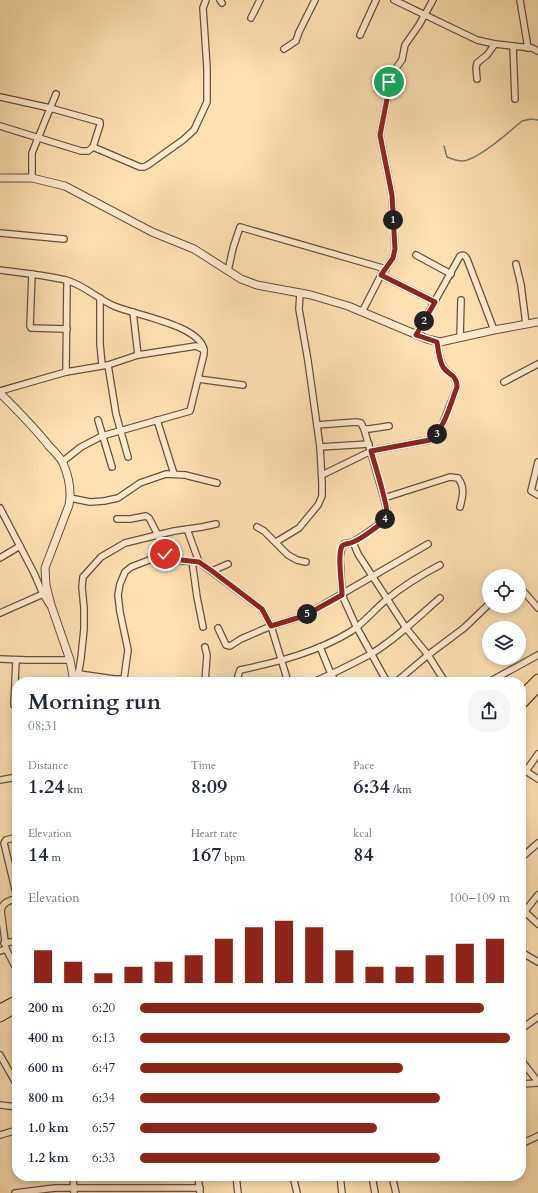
<!DOCTYPE html>
<html lang="en">
<head>
<meta charset="utf-8">
<style>
  :root { --surface:#fff; --page:#f6f6f7; --text:#1f2937; --muted:#747a83; --accent:#8f2418 }
  body { margin:0; font-family:Cardo,serif; background:var(--page); color:var(--text); height:100vh; display:flex; flex-direction:column; font-size:15px; white-space:nowrap }
  * { box-sizing:border-box; margin:0 }
  p { font-size:13px; color:var(--muted) }
  .icon { flex:none; width:22px; height:22px; fill:none; stroke:currentColor; stroke-width:2; stroke-linecap:round; stroke-linejoin:round }
  .map { position:relative; flex:1; overflow:hidden }
  .panel { position:absolute; left:12px; top:677px; width:514px; height:504px; display:flex; flex-direction:column; background:var(--surface); border-radius:16px; box-shadow:0 2px 6px #0003 }
  .panel>* { flex:none }
  .tools { position:absolute; left:482px; top:569px; display:grid; gap:8px }
  .tools a { display:grid; place-items:center; width:44px; height:44px; border-radius:50%; background:var(--surface); box-shadow:0 2px 6px #0003; font-size:20px }
  .pin { position:absolute; display:grid; place-items:center; width:34px; height:34px; color:#fff; margin:-17px; border:2px solid #fff; border-radius:50%; box-shadow:0 1px 4px #0007 }
  .km { position:absolute; width:20px; height:20px; margin:-10px; border-radius:50%; background:#222; color:#fff; font-size:11px; line-height:20px; text-align:center }
  .round { display:grid; place-items:center; flex:none; width:42px; height:42px; border-radius:16px; background:var(--page) }
  .head { display:flex; align-items:center; justify-content:space-between; height:68px; padding:0 16px }
  h1 { font-size:22px; font-weight:800; line-height:30px }
  .stats { display:grid; grid-template-columns:repeat(3,1fr); gap:6px; height:68px; padding:4px 16px }
  .stats div { display:grid; align-content:center }
  .stats b { font-size:20px; font-weight:800 }
  .stats small { font-size:11px; font-weight:400 }
  .stats p { font-size:11px }
  .chart { height:112px; padding:8px 16px }
  .chart p { display:flex; justify-content:space-between }
  .chart svg { width:100%; height:72px; margin-top:4px; stroke:var(--accent); stroke-width:6 }
  ul { padding:0 16px; list-style:none; font-size:13px }
  li { display:grid; grid-template-columns:64px 48px 1fr; align-items:center; height:30px }
  li i { height:10px; border-radius:5px; background:var(--accent) }
  .map>svg:first-child { display:block }
</style>
</head>
<body>
<div class="map">
<svg width="538" height="1193" viewBox="0 0 538 1193">
  <rect width="100%" height="100%" fill="#fee0b3"/>
  <filter id="stains"><feTurbulence type="fractalNoise" baseFrequency=".005" numOctaves="4"/><feColorMatrix values="0 0 0 0 .2 0 0 0 0 .09 0 0 0 0 .02 0 0 0 .5 -.17"/></filter>
  <radialGradient id="worn" r=".72"><stop offset=".6" stop-color="#630" stop-opacity="0"/><stop offset="1" stop-color="#630" stop-opacity=".3"/></radialGradient>
  <g fill="none" stroke-linecap="round" stroke-linejoin="round">
    <!-- stream -->
    <path stroke="#75806a" stroke-width="1.5" d="M444,146L447,157C452,159 457,161 462,161C477,161 510,131 522,121L531,119L538,120"/>
    <!-- minor casing -->
    <g stroke="#66523a" stroke-width="8">
      <g id="minor">
        <path d="M220,0L222,3"/>
        <path d="M394,0L477,40L495,44L532,48L538,51"/>
        <path d="M520,0L528,48"/>
        <path d="M251,18L260,0"/>
        <path d="M360,35L376,0"/>
        <path d="M513,46L515,99"/>
        <path d="M284,49L296,41L299,32L315,0"/>
        <path d="M477,79L476,68L477,63L487,55L495,44"/>
        <path d="M0,97L50,108L100,122V125L93,147"/>
        <path d="M0,126L81,151H88L93,147L140,167H144L148,165L183,140L194,130L207,102V68L203,8L206,0"/>
        <path d="M32,178V153L56,94"/>
        <path d="M0,233L64,239"/>
        <path d="M416,255L451,274"/>
        <path d="M516,264L521,285L526,324"/>
        <path d="M0,270C22,273 45,275 66,280C84,285 98,299 114,306C135,315 200,325 204,350"/>
        <path d="M228,271L233,248L240,227L386,269"/>
        <path d="M32,274L30,326L31,328L67,329"/>
        <path d="M381,275L435,302"/>
        <path d="M100,298V344L102,365"/>
        <path d="M133,312L138,355"/>
        <path d="M362,312L381,275L393,258L395,249L392,195L380,135L387,99L389,82L391,75L402,60L405,45L419,25L433,0"/>
        <path d="M416,335L460,256C464,254 465,256 467,259L494,330"/>
        <path d="M460,338L461,300"/>
        <path d="M108,365L116,414L128,457"/>
        <path d="M66,372L67,281"/>
        <path d="M198,379L243,385"/>
        <path d="M504,382L538,364"/>
        <path d="M0,391L66,372L108,365L138,355L196,346L204,350V354L190,411L102,436L81,447L62,462"/>
        <path d="M98,420L112,467"/>
        <path d="M157,420L174,474"/>
        <path d="M317,425L356,422L361,423L364,429H369L389,426"/>
        <path d="M364,429L384,498L388,515L385,520L361,537L353,542L344,544L342,547L340,557L342,595L356,626L387,682"/>
        <path d="M320,447L369,444"/>
        <path d="M538,462L531,491L538,495"/>
        <path d="M322,475L371,451L430,440L436,435L441,428L457,387C457,373 446,375 442,364C439,358 438,349 437,342"/>
        <path d="M70,498L90,502L104,501L118,498L140,483L166,474L185,475L217,483"/>
        <path d="M384,498L450,477L458,478C465,487 463,496 460,507"/>
        <path d="M0,508L34,573L43,594L49,604"/>
        <path d="M117,519H130L146,516L149,518L158,535L164,552L169,557L182,561L199,562L262,609L271,626L288,682"/>
        <path d="M257,527L264,531L288,555L297,560L306,562"/>
        <path d="M187,529L199,562"/>
        <path d="M276,542L299,528L318,505L322,496V483L320,447L308,361L299,309L300,293"/>
        <path d="M353,542L358,554L406,628L428,655L445,682"/>
        <path d="M0,558L20,546"/>
        <path d="M192,561L197,597L203,627"/>
        <path d="M212,571L228,564"/>
        <path d="M519,586L538,608"/>
        <path d="M0,613L43,594"/>
        <path d="M218,628L226,645L230,646L241,639L271,626L304,616L428,544"/>
        <path d="M320,647L331,674L336,682"/>
        <path d="M0,659L27,660H70"/>
        <path d="M79,674L114,679H124L128,650L120,612L118,595L120,584L125,572L131,567L165,554"/>
        <path d="M77,682L81,658L84,629V608L82,587L83,577L101,557L125,543L174,531L202,527L216,524"/>
        <path d="M177,682H205"/>
        <path d="M205,682L207,655L205,647"/>
        <path d="M239,682L238,676L240,670C278,662 317,652 350,632C363,624 374,610 386,600C403,586 421,575 440,565"/>
        <path d="M313,682C333,674 352,664 371,654C396,639 418,617 440,598"/>
        <path d="M396,682L428,655L464,628L487,606"/>
        <path d="M489,682L538,655"/>
        <path d="M14,705L16,660"/>
        <path d="M521,768L538,779"/>
        <path d="M526,771L538,754"/>
        <path d="M0,780L17,777"/>
        <path d="M17,837L6,840L4,843L17,897"/>
        <path d="M521,858L538,843"/>
        <path d="M17,898C9,901 3,902 1,910L6,949L17,970"/>
        <path d="M521,908L538,924"/>
        <path d="M525,911L538,895"/>
        <path d="M4,943L17,941"/>
        <path d="M0,951L6,949"/>
        <path d="M521,952L538,962"/>
        <path d="M521,1029L538,1017"/>
        <path d="M0,1055L17,1085"/>
        <path d="M521,1060L538,1082"/>
        <path d="M521,1084L538,1083"/>
        <path d="M0,1105L17,1107"/>
        <path d="M0,1135L17,1130"/>
        <path d="M521,1144L538,1136"/>
        <path d="M73,1176L74,1193"/>
        <path d="M198,1176L200,1193"/>
        <path d="M236,1176L238,1193"/>
        <path d="M293,1176L297,1193"/>
        <path d="M340,1176L342,1193"/>
        <path d="M372,1176L375,1193"/>
        <path d="M392,1176L396,1193"/>
        <path d="M236,1177L245,1176"/>
        <path d="M15,1193L55,1188H200"/>
      </g>
    </g>
    <!-- tertiary casing -->
    <g stroke="#66523a" stroke-width="9">
      <g id="tertiary">
        <path d="M0,178H32L65,186L152,232L194,249L241,279L257,285L311,295L348,306L427,339L440,342L494,330L538,322"/>
        <path d="M0,393C17,410 34,427 49,446C54,451 60,457 63,463C69,477 72,490 69,505L45,568L46,585L51,605L70,660L74,682"/>
      </g>
    </g>
    <!-- trunk casing -->
    <g stroke="#321" stroke-width="11">
      <g id="trunk">
        <path d="M526,691L538,679"/>
        <path d="M521,705L538,687"/>
        <path d="M0,1009L17,1000"/>
        <path d="M0,1017L17,1007"/>
      </g>
    </g>
    <!-- minor -->
    <use href="#minor" stroke="#feebce" stroke-width="5.5"/>
    <!-- tertiary -->
    <use href="#tertiary" stroke="#feebce" stroke-width="7"/>
    <!-- trunk -->
    <use href="#trunk" stroke="#fee0b3" stroke-width="9"/>
  </g>
  <g fill="none" stroke-linecap="round" stroke-linejoin="round">
    <!-- route casing -->
    <g stroke="#fff" stroke-width="8">
      <path id="route" d="M165,554L173,559L199,562L212,571L262,609L271,626L304,616L342,595C342,584 337,555 342,546C345,543 350,544 353,542C359,540 386,522 387,516C389,508 374,462 371,451L430,440C445,428 450,405 457,387C457,373 446,375 442,365C439,358 438,349 437,342L416,335L435,302L381,275L393,258L395,249L392,195L380,135L387,99L389,82"/>
    </g>
    <!-- route -->
    <use href="#route" stroke="#8f2418" stroke-width="5"/>
  </g>
  <rect width="100%" height="100%" filter="url(#stains)"/>
  <rect width="100%" height="100%" fill="url(#worn)"/>
</svg>
<div class="tools">
<a><svg class="icon" aria-label="locate" viewBox="0 0 24 24"><circle cx="12" cy="12" r="6"/><path d="M12 2v4M12 18v4M2 12h4M18 12h4"/></svg></a>
<a><svg class="icon" aria-label="layers" viewBox="0 0 24 24"><path d="M12 4l9 5-9 5-9-5zM3 14l9 5 9-5"/></svg></a>
</div>
<div class="pin" style="left:389px;top:82px;background:#1e9e55"><svg class="icon" aria-label="arrive" viewBox="0 0 24 24"><path d="M6 21V4h12l-3 4 3 4H6"/></svg></div>
<div class="pin" style="left:165px;top:554px;background:#d93025"><svg class="icon" aria-label="check" viewBox="0 0 24 24"><path d="M5 12l5 5 9-10"/></svg></div>
<b class="km" style="left:393px;top:220px">1</b>
<b class="km" style="left:424px;top:321px">2</b>
<b class="km" style="left:437px;top:434px">3</b>
<b class="km" style="left:385px;top:519px">4</b>
<b class="km" style="left:307px;top:614px">5</b>
<section class="panel">
<div class="head"><div><h1>Morning run</h1><p>08:31</p></div><a class="round"><svg class="icon" aria-label="share" viewBox="0 0 24 24"><path d="M12 15V3M7 8l5-5 5 5M5 13v7h14v-7"/></svg></a></div>
<div class="stats">
<div><p>Distance</p><b>1.24<small> km</small></b></div>
<div><p>Time</p><b>8:09</b></div>
<div><p>Pace</p><b>6:34<small> /km</small></b></div>
</div>
<div class="stats">
<div><p>Elevation</p><b>14<small> m</small></b></div>
<div><p>Heart rate</p><b>167<small> bpm</small></b></div>
<div><p>kcal</p><b>84</b></div>
</div>
<div class="chart"><p><span>Elevation</span>100–109 m</p>
<svg viewBox="0 0 160 44" preserveAspectRatio="none"><path d="M5 44V24M15 44V31M25 44V38M35 44V34M45 44V31M55 44V27M65 44V17M75 44V10M85 44V6M95 44V10M105 44V24M115 44V34M125 44V34M135 44V27M145 44V20M155 44V17"/></svg>
</div>
<ul>
<li><b>200 m</b>6:20<i style="width:93%"></i></li>
<li><b>400 m</b>6:13<i style="width:100%"></i></li>
<li><b>600 m</b>6:47<i style="width:71%"></i></li>
<li><b>800 m</b>6:34<i style="width:81%"></i></li>
<li><b>1.0 km</b>6:57<i style="width:64%"></i></li>
<li><b>1.2 km</b>6:33<i style="width:81%"></i></li>
</ul>
</section>
</div>
</body>
</html>
